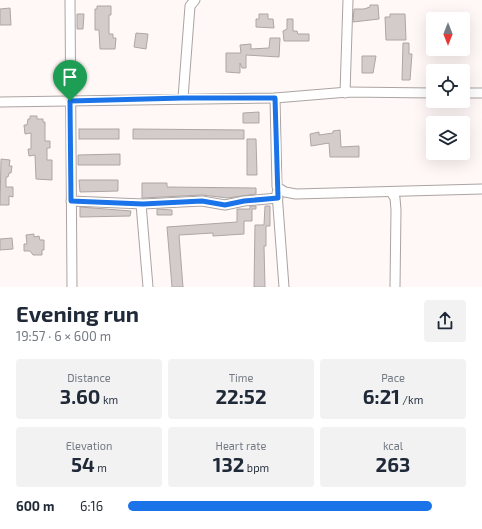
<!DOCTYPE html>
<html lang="en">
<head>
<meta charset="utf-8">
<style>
  :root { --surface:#fff; --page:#f2f2f3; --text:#1f2937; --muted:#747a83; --accent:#1a73e8 }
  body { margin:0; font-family:"Exo 2",sans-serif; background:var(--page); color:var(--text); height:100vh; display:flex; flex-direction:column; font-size:15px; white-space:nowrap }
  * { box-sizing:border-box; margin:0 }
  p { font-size:13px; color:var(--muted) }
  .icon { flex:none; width:22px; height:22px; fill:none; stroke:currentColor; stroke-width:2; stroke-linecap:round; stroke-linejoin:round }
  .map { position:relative; height:287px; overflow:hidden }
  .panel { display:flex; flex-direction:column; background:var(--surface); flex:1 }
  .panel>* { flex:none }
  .needle { width:26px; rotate:180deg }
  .controls { position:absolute; left:426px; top:12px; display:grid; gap:8px }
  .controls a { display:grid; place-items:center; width:44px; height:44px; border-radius:4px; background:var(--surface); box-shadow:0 4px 16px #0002; font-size:20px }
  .pin { position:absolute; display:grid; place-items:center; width:34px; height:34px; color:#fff; margin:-41px -17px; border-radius:50% 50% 50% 0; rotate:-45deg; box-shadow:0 0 4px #0007 }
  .pin .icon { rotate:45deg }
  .round { display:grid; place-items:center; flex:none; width:42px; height:42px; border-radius:4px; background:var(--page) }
  .headline { display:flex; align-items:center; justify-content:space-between; height:68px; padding:0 16px }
  h1 { font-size:22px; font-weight:700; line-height:30px }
  .stats { display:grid; grid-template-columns:repeat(3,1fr); gap:6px; height:68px; padding:4px 16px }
  .stats div { display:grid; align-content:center; border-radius:4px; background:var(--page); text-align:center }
  .stats b { font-size:20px; font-weight:700 }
  .stats small { font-size:11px; font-weight:400 }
  .stats p { font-size:11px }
  ul { padding:0 16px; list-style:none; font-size:13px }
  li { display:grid; grid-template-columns:64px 48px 1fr; align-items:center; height:30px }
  li i { height:10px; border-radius:5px; background:var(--accent) }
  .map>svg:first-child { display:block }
</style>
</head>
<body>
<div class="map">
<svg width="482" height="287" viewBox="0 0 482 287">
  <rect width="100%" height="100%" fill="#fff8f6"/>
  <!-- building -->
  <g fill="#d4ccca" stroke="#aea6a4">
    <path d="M370,5H378L379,19L353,22L354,9H364L370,7Z"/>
    <path d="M97,6H111V15H109V34H113V38H116L115,49H100L99,30H95V9H97Z"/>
    <path d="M10,8L11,25H0V9Z"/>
    <path d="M77,14H84L83,29H77Z"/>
    <path d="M259,14H268V19H273L274,28L256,27V19H259Z"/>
    <path d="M390,14H405L406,40H386L385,17H390Z"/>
    <path d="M287,19H293V31H297L298,34H309V41H284L283,31L287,29Z"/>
    <path d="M136,33L148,34L146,49L134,47Z"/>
    <path d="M270,38H280L279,57L246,55V68H242L240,63V73L226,72V53H241L240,45L251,44V49L269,48Z"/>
    <path d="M403,43H409V54H412L410,80H402Z"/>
    <path d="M362,56H376L373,73H362Z"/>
    <path d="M259,112V123H243V113Z"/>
    <path d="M30,116H37V119H43V122H45V141H50V148H47V160H52V180L36,179L35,155L29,156L28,149H31V133L25,134L24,125H27L28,119H30Z"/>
    <rect x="79" y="129" width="40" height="10"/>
    <path d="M133,129L244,130V139H133Z"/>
    <path d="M340,130L341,147L359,146V157H330L329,143L311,146L310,134L319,132V135L333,133V131Z"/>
    <path d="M247,139H256L257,175H247Z"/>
    <path d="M120,154V165H78V155Z"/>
    <path d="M1,159L10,160L9,166H12L11,173H9L8,177H6V187H13V197L9,196V205H0Z"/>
    <path d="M79,180H118V191L80,192Z"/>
    <path d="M142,183H167V187L256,188V194L228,198L202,195L142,198Z"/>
    <path d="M250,206H256V209H252V221H244V234L213,236V233L179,235L183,287H172L167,227L237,222V209H250Z"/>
    <path d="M265,206H270V226H266V246H264L265,287H254L255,225H264Z"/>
    <path d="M80,207L131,211L130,216L80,217Z"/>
    <path d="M157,209L172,210V215H157Z"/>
    <path d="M34,234V237L39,236L40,240H44V250H42V255H33L30,251H24V244H27L26,235Z"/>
    <path d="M12,238L13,249L0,250V239Z"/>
  </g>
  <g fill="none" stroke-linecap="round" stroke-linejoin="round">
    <!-- minor casing -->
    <g stroke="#aba4a2" stroke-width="11">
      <g id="minor">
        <path d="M70,0L72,287"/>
        <path d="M345,93L348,0"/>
        <path d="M463,93H482"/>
        <path d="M183,98L190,6L195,0"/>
        <path d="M275,98L277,187L285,192L296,194L482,189"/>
        <path d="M0,102L275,98L348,92L433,93"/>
        <path d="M391,192L395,198L396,210L395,287"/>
        <path d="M277,193L284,287"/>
        <path d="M71,201L143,204L202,201L225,205L244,201L278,198"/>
        <path d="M141,204L148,287"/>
      </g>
    </g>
    <!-- minor -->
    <use href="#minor" stroke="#fff" stroke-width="9"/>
  </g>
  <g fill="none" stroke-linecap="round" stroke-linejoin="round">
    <!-- route casing -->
    <g stroke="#fff" stroke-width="8">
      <path id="route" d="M183,98H275L278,198L244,201L225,205L202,201L143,204L71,201L70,101Z"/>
    </g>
    <!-- route -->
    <use href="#route" stroke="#1a73e8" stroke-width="5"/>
  </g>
</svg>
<div class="controls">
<a><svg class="needle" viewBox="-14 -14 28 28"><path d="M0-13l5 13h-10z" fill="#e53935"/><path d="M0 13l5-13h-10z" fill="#747a83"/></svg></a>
<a><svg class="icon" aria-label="locate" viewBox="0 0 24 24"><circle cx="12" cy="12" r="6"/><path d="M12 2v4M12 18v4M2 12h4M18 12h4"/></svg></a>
<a><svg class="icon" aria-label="layers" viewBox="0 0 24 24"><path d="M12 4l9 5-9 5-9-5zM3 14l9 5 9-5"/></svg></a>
</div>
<div class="pin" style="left:70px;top:101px;background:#1e9e55"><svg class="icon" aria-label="arrive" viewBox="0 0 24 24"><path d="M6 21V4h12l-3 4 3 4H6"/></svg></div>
</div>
<section class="panel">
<div class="headline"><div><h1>Evening run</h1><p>19:57 · 6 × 600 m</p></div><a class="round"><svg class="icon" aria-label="share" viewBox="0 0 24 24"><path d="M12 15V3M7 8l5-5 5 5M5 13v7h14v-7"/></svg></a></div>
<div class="stats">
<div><p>Distance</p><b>3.60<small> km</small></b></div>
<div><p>Time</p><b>22:52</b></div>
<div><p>Pace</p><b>6:21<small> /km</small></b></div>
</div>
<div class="stats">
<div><p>Elevation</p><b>54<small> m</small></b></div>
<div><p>Heart rate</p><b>132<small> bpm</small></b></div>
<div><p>kcal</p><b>263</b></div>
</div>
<ul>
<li><b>600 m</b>6:16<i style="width:90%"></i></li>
</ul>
</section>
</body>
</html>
